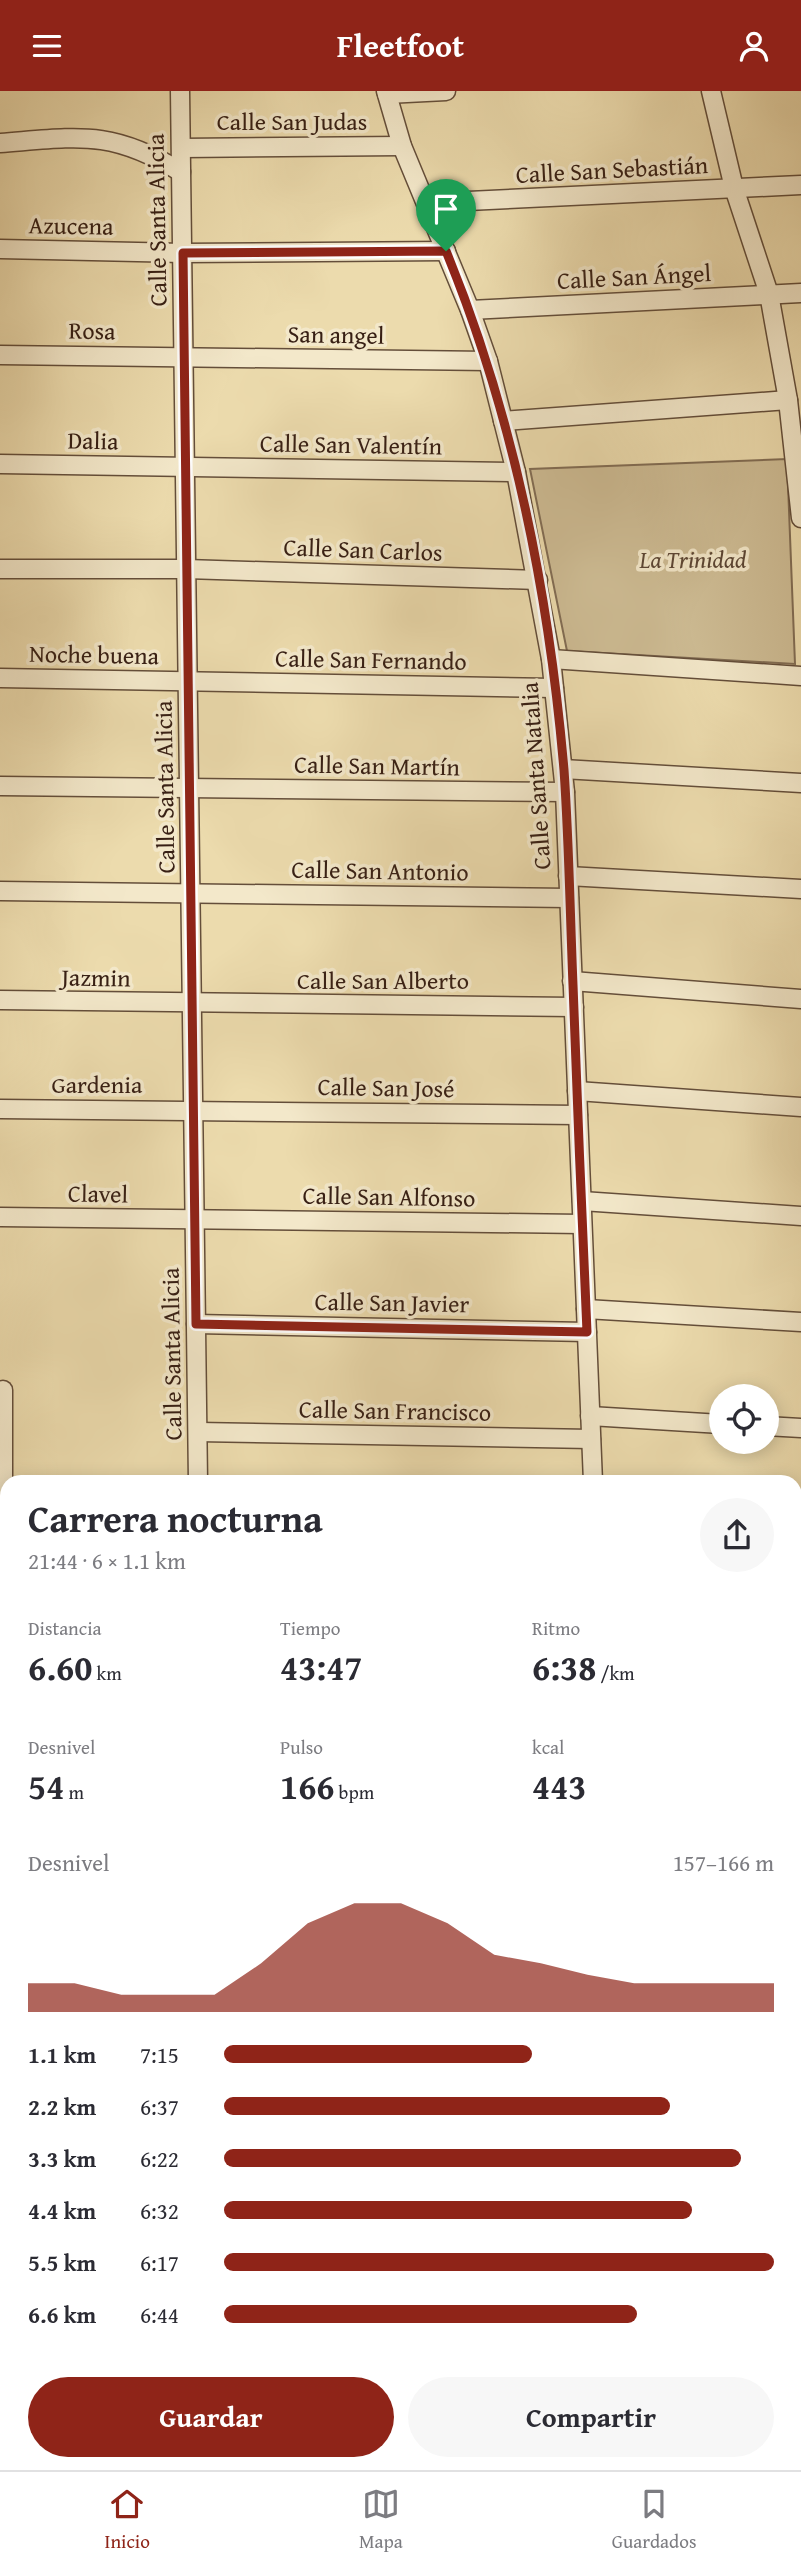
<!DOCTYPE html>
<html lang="es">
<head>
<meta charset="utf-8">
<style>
  :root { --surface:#fff; --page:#f7f7f7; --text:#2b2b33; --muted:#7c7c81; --line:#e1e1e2; --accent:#8f2418 }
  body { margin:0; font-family:"Gentium Book Plus",serif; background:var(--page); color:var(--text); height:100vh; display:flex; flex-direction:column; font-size:26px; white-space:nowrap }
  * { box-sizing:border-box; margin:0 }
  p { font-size:23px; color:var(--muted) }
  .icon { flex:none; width:38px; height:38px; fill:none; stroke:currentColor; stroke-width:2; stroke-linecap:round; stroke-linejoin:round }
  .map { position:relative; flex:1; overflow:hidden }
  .panel { position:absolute; left:0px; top:1384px; width:802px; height:996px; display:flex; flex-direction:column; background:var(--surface); border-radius:21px 21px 0 0; box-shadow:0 4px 18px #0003 }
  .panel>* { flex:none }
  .fabs { position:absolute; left:709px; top:1293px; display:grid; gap:14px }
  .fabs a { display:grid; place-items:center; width:70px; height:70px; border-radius:50%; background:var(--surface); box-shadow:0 4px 18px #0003; font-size:35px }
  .pin { position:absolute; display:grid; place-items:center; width:60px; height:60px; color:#fff; margin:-72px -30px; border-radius:50% 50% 50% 0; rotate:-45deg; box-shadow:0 0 7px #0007 }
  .pin .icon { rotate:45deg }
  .round { display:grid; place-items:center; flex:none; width:74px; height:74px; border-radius:37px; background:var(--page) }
  .overview { display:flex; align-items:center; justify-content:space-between; height:119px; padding:0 28px }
  h1 { font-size:38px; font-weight:700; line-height:52px }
  .figures { display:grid; grid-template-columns:repeat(3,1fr); gap:10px; height:119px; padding:7px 28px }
  .figures div { display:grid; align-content:center }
  .figures b { font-size:35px; font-weight:700 }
  .figures small { font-size:19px; font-weight:400 }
  .figures p { font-size:19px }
  .chart { height:196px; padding:14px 28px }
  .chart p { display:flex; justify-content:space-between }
  .chart svg { width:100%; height:126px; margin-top:7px; fill:var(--accent); opacity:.7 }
  .button { display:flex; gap:14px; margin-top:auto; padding:14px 28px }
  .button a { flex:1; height:80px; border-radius:42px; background:var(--accent); color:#fff; font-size:28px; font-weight:700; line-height:80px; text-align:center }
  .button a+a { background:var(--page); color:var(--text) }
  ul { padding:0 28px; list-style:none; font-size:23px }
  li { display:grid; grid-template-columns:112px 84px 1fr; align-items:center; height:52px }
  li i { height:18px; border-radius:9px; background:var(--accent) }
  header { display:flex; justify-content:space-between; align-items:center; height:91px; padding:0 28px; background:var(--accent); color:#fff; font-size:32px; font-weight:700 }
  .menu { display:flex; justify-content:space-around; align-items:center; height:98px; border-top:2px solid var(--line); background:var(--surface); font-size:19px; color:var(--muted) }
  .menu a { display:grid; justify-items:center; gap:4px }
  .menu .current { color:var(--accent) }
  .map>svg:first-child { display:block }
</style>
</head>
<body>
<header><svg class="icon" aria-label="menu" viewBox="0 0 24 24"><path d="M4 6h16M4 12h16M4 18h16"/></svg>Fleetfoot<svg class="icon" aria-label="person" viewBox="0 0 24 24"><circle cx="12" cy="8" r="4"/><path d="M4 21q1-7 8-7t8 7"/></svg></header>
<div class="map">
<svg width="801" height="2379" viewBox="0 0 801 2379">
  <rect width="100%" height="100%" fill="#ecdbad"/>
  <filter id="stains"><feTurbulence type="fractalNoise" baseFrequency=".00286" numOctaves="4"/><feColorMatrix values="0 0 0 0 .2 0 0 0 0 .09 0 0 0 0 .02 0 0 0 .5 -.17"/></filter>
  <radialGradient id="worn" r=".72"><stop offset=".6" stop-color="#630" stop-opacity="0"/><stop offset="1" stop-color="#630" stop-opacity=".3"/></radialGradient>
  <!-- green -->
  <g fill="#cdbb93" stroke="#826d54" stroke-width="2">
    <path d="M787,368L795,573L567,560L530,378Z"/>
    <path d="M795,1811L801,1812V2050H794Z"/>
  </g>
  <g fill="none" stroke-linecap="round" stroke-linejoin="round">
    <!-- minor casing -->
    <g stroke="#644e3a" stroke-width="21">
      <g id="minor">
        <path d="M180,0L198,1391"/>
        <path d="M386,0L402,55L470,219L488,270L516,381L551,568L565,701L593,1391"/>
        <path d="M711,0L734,97L769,203L788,309L801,427"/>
        <path d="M387,3L446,0"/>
        <path d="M0,52C79,46 111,38 181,81"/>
        <path d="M182,57L402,55"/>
        <path d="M426,112L801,94"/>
        <path d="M0,158L183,162L446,160"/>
        <path d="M470,219L801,202"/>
        <path d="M0,264L488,270"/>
        <path d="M503,330L788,309"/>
        <path d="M0,373L516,381"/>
        <path d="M0,478H186L538,489"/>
        <path d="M551,568L801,585"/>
        <path d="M0,587L554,597"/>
        <path d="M563,678L801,692"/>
        <path d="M0,695L565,701"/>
        <path d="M568,785L801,798"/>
        <path d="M0,800L569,807"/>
        <path d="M572,890L801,908"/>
        <path d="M0,909L574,916"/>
        <path d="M577,1000L801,1016"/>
        <path d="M0,1018L578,1024"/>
        <path d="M582,1110L801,1125"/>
        <path d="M0,1126L582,1133"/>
        <path d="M586,1218L801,1231"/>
        <path d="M196,1233L587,1241"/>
        <path d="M3,1299V1469"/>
        <path d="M590,1325L721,1333"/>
        <path d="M766,1335L801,1337"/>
        <path d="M198,1341L591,1348"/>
        <path d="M794,1484L801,1485"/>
        <path d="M794,1792H801"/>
        <path d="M0,1969L7,2103"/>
        <path d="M794,2070L801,2071"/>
        <path d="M794,2119L801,2232"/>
        <path d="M20,2373V2379"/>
        <path d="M141,2373V2379"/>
        <path d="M255,2373V2379"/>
        <path d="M362,2373V2379"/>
        <path d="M468,2373L469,2379"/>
        <path d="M577,2373V2379"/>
        <path d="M693,2373L694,2379"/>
      </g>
    </g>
    <!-- minor -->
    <use href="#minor" stroke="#f3e8ca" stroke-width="18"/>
  </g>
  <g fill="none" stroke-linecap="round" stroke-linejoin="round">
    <!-- route casing -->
    <g stroke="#fff" stroke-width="14">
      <path id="route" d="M446,160C513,323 549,503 564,679C569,750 570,822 573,894C577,1010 582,1125 587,1241L196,1233L183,162Z"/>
    </g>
    <!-- route -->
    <use href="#route" stroke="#8f2418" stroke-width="9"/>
  </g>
  <g text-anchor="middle" stroke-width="7" stroke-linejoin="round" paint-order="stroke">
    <!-- street labels -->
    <g font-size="24" fill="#371f14" stroke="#f3e8ca">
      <text x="292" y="39">Calle San Judas</text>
      <text transform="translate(612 79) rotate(-3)" y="8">Calle San Sebastián</text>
      <text transform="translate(157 129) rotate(-91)" y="8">Calle Santa Alicia</text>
      <text transform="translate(71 135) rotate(1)" y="8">Azucena</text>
      <text transform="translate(634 186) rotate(-3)" y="8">Calle San Ángel</text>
      <text transform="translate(92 240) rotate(1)" y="8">Rosa</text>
      <text transform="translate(336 244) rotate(1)" y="8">San angel</text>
      <text transform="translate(93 350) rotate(1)" y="8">Dalia</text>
      <text transform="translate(351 354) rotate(1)" y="8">Calle San Valentín</text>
      <text transform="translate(363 459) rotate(2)" y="8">Calle San Carlos</text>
      <text transform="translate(94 564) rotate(1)" y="8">Noche buena</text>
      <text transform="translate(371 569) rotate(1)" y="8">Calle San Fernando</text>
      <text transform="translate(377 675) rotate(1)" y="8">Calle San Martín</text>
      <text transform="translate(536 685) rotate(-94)" y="8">Calle Santa Natalia</text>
      <text transform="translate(165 696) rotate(-91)" y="8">Calle Santa Alicia</text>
      <text transform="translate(380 780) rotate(1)" y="8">Calle San Antonio</text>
      <text transform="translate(96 887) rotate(1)" y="8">Jazmin</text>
      <text x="383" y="898">Calle San Alberto</text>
      <text x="97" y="1002">Gardenia</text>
      <text transform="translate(386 997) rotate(1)" y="8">Calle San José</text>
      <text transform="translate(98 1103) rotate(1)" y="8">Clavel</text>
      <text transform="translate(389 1106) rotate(1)" y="8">Calle San Alfonso</text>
      <text transform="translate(392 1212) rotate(1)" y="8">Calle San Javier</text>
      <text transform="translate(172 1263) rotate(-91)" y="8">Calle Santa Alicia</text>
      <text transform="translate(395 1320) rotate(1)" y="8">Calle San Francisco</text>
    </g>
    <!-- park labels -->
    <g font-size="24" font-style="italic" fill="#5c4634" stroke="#f3e8ca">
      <text x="693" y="477">La Trinidad</text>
    </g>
  </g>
  <rect width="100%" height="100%" filter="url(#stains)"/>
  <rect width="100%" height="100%" fill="url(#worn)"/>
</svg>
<div class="fabs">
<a><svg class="icon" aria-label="locate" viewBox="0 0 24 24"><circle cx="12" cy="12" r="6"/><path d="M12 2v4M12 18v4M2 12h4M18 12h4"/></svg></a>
</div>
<div class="pin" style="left:446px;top:160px;background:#1e9e55"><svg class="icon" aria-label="arrive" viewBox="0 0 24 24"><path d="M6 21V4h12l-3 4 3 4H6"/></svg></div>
<section class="panel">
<div class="overview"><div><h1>Carrera nocturna</h1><p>21:44 · 6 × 1.1 km</p></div><a class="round"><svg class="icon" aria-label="share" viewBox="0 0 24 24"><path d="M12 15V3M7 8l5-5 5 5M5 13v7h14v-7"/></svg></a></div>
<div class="figures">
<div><p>Distancia</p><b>6.60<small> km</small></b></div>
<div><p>Tiempo</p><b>43:47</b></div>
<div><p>Ritmo</p><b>6:38<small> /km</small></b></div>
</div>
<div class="figures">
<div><p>Desnivel</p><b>54<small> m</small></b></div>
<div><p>Pulso</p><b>166<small> bpm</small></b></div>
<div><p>kcal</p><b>443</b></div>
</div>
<div class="chart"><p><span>Desnivel</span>157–166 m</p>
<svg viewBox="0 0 160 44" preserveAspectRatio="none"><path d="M0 44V34L10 34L20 38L30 38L40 38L50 27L60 13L70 6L80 6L90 13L100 24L110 27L120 31L130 34L140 34L150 34L160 34V44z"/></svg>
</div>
<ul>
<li><b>1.1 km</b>7:15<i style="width:56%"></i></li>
<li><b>2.2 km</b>6:37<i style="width:81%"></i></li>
<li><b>3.3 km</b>6:22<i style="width:94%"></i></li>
<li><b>4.4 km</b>6:32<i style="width:85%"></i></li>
<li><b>5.5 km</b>6:17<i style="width:100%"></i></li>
<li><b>6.6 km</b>6:44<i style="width:75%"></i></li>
</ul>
<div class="button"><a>Guardar</a><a>Compartir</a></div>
</section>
</div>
<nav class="menu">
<a class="current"><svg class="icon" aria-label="home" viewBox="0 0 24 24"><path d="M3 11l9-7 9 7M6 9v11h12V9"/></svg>Inicio</a>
<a><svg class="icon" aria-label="map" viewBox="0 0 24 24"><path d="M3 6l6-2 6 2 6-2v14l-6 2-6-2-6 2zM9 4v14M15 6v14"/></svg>Mapa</a>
<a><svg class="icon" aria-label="saved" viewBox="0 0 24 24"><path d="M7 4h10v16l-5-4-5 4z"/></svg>Guardados</a>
</nav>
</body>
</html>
